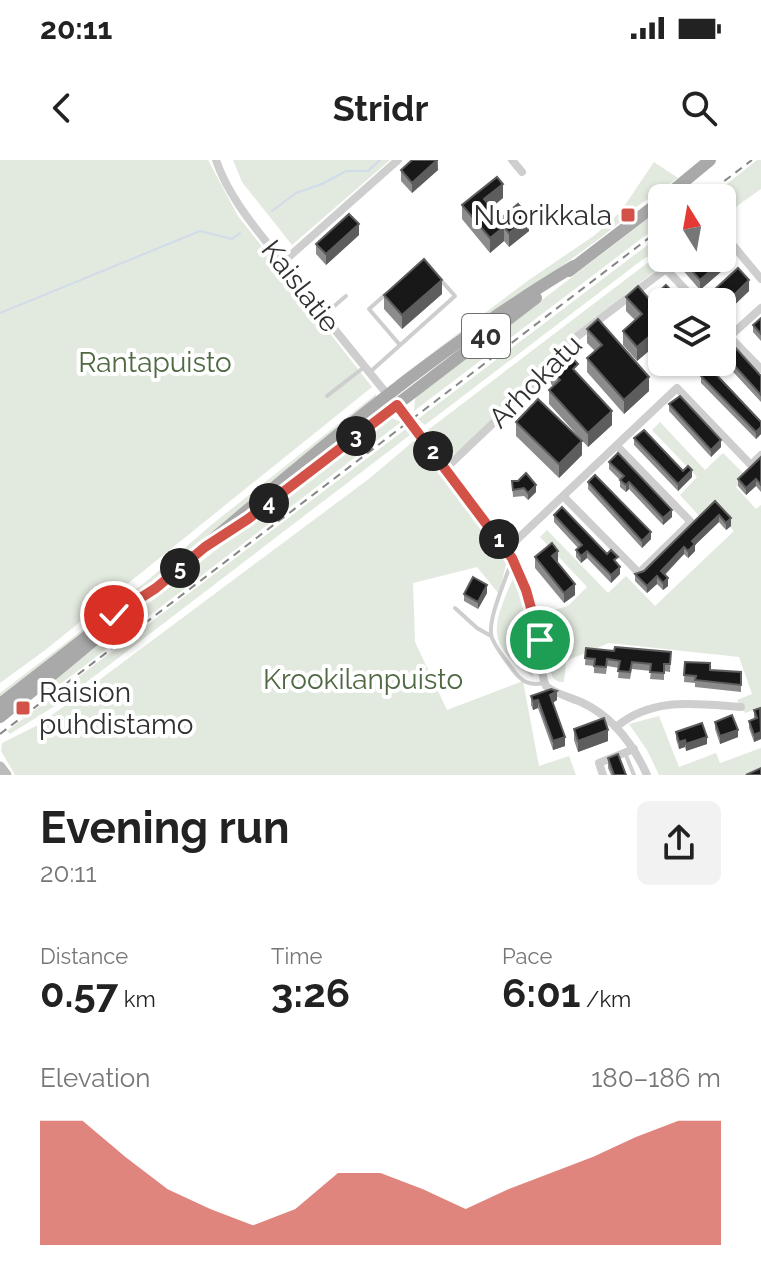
<!DOCTYPE html>
<html lang="en">
<head>
<meta charset="utf-8">
<style>
  :root { --surface:#fff; --page:#f2f2f2; --text:#222; --muted:#767676; --accent:#d35248 }
  body { margin:0; font-family:Raleway,sans-serif; background:var(--page); color:var(--text); height:100vh; display:flex; flex-direction:column; font-size:30px; white-space:nowrap }
  * { box-sizing:border-box; margin:0 }
  p { font-size:26px; color:var(--muted) }
  .icon { flex:none; width:44px; height:44px; fill:none; stroke:currentColor; stroke-width:2; stroke-linecap:round; stroke-linejoin:round }
  .map { position:relative; height:615px; overflow:hidden }
  .side { display:flex; flex-direction:column; background:var(--surface); flex:1 }
  .side>* { flex:none }
  .needle { width:52px; rotate:349deg }
  .controls { position:absolute; left:648px; top:24px; display:grid; gap:16px }
  .controls a { display:grid; place-items:center; width:88px; height:88px; border-radius:12px; background:var(--surface); box-shadow:0 2px 6px #0004; font-size:40px }
  .pin { position:absolute; display:grid; place-items:center; width:68px; height:68px; color:#fff; margin:-34px; border:4px solid #fff; border-radius:50%; box-shadow:0 2px 8px #0007 }
  .km { position:absolute; width:40px; height:40px; margin:-20px; border-radius:50%; background:#222; color:#fff; font-size:22px; line-height:40px; text-align:center }
  .round { display:grid; place-items:center; flex:none; width:84px; height:84px; border-radius:12px; background:var(--page) }
  .headline { display:flex; align-items:center; justify-content:space-between; height:136px; padding:0 40px }
  h1 { font-size:44px; font-weight:700; line-height:60px }
  .stats { display:grid; grid-template-columns:repeat(3,1fr); gap:12px; height:136px; padding:8px 40px }
  .stats div { display:grid; align-content:center }
  .stats b { font-size:40px; font-weight:700 }
  .stats small { font-size:22px; font-weight:400 }
  .stats p { font-size:22px }
  .chart { height:224px; padding:16px 40px }
  .chart p { display:flex; justify-content:space-between }
  .chart svg { width:100%; height:144px; margin-top:8px; fill:var(--accent); opacity:.7 }
  .status { display:flex; justify-content:space-between; align-items:center; height:56px; padding:0 40px; background:var(--surface); direction:ltr }
  .status svg { height:22px; fill:currentColor }
  header { display:flex; justify-content:space-between; align-items:center; height:104px; padding:0 40px; background:var(--surface); font-size:36px; font-weight:700 }
  .map>svg:first-child { display:block }
</style>
</head>
<body>
<div class="status"><b>20:11</b><svg viewBox="0 0 49 12"><path d="M0 12V9h3v3zM5 12V6h3v6zM10 12V3h3v9zM15 12V0h3v12zM26 1h20v11H26zM47 4h2v5h-2z"/></svg></div>
<header><svg class="icon" aria-label="back" viewBox="0 0 24 24"><path d="M15 5l-7 7 7 7"/></svg>Stridr<svg class="icon" aria-label="search" viewBox="0 0 24 24"><circle cx="10" cy="10" r="6"/><path d="M15 15l6 6"/></svg></header>
<div class="map">
<svg width="761" height="615" viewBox="0 0 761 615">
  <rect width="100%" height="100%" fill="#fff"/>
  <!-- green -->
  <g fill="#e2e9de">
    <path d="M0,0H208L238,56L372,227L44,491L0,523Z"/>
    <path d="M233,0H390L292,85L242,22Z"/>
    <path d="M757,0H761V29L737,46L726,65L722,63V38H709Z"/>
    <path d="M654,2L678,18L625,55L621,51Z"/>
    <path d="M662,48V63L414,251L415,239L419,234Z"/>
    <path d="M618,54L624,59L599,79L405,220L395,221L526,122L595,75Z"/>
    <path d="M662,74V88L642,100L425,265L418,259Z"/>
    <path d="M662,96V98L669,100L558,187L525,229L456,293L448,295L444,293L428,270L646,104Z"/>
    <path d="M376,234V239L215,373L0,539V533L148,420L210,366Z"/>
    <path d="M392,258L401,262L36,543L42,531C154,437 269,347 386,259Z"/>
    <path d="M660,262L705,310L723,293L747,317L736,327L756,349L761,345V557L757,549L745,553L737,540L752,534L739,497L609,483L566,501L564,522H559L553,518L551,512L547,452L568,446L587,427L540,377L547,370L608,433L626,416L655,446L734,371L713,349L702,359L680,335L697,317L652,270Z"/>
    <path d="M407,268L410,275L58,544L10,574L7,571Z"/>
    <path d="M416,279L500,390L506,404L499,434L477,407L413,423L415,482L447,550L523,521L539,606L569,596L576,615H15L1,591L2,583L36,566L59,550L370,318Z"/>
    <path d="M514,416L535,485L533,517C483,483 493,465 514,416Z"/>
    <path d="M659,556L679,607L716,593L720,603L761,588V615H659L647,590L629,564Z"/>
  </g>
  <g fill="none" stroke-linecap="round" stroke-linejoin="round">
    <!-- stream -->
    <g stroke="#d0dcea" stroke-width="2">
      <path d="M272,51L296,33L322,24L346,11H368L380,0"/>
      <path d="M0,153L200,71L232,79L240,73"/>
    </g>
    <!-- lane -->
    <g stroke="#cecece" stroke-width="4">
      <path d="M386,134L369,149L399,184"/>
      <path d="M325,154L346,136"/>
      <path d="M370,212L455,136L439,118"/>
      <path d="M327,236L363,208"/>
      <path d="M512,400C506,419 486,462 492,478C497,490 506,500 513,510C522,522 529,526 544,523"/>
      <path d="M455,448L477,468L491,476"/>
      <path d="M625,593L634,615"/>
    </g>
    <!-- street -->
    <g stroke="#cecece" stroke-width="8">
      <path d="M216,0C230,42 263,76 289,111C360,205 439,292 506,388C524,414 535,448 540,479C543,494 539,512 546,526C556,534 569,537 581,542C612,556 633,584 647,615"/>
      <path d="M512,0L522,12"/>
      <path d="M722,72L761,119"/>
      <path d="M283,102L398,0"/>
      <path d="M666,109L697,142"/>
      <path d="M722,169L761,209"/>
      <path d="M729,177L761,148"/>
      <path d="M446,308L524,234L562,188L680,98"/>
      <path d="M564,337L639,413L691,362L617,286"/>
      <path d="M507,389L677,228L751,305L761,295"/>
      <path d="M616,567C653,536 697,544 741,547"/>
      <path d="M603,615L599,603L634,589"/>
    </g>
    <!-- secondary -->
    <path stroke="#bbb" stroke-width="11" d="M0,607L6,615"/>
    <!-- primary -->
    <g stroke="#a9a9a9" stroke-width="12">
      <path d="M664,38L710,0"/>
      <path d="M569,111L662,40"/>
      <path d="M246,360L536,138"/>
      <path d="M0,544L117,453"/>
      <path d="M0,557C191,407 365,231 574,106"/>
    </g>
    <!-- rail -->
    <g stroke="#868686" stroke-width="2" stroke-dasharray="8 6" stroke-linecap="butt">
      <path d="M702,38L752,0"/>
      <path d="M0,574L662,68"/>
    </g>
  </g>
  <!-- wall -->
  <g fill="#8c8c8c">
    <path d="M438,0V10L412,33L401,21V10Z"/>
    <path d="M503,38L491,48L500,59L529,71L509,87L504,81L490,93L462,59V45Z"/>
    <path d="M359,75L326,105L316,94V84Z"/>
    <path d="M681,98L698,104L731,103L700,130L681,108Z"/>
    <path d="M715,129L749,131L727,152L722,147V142H717L715,140Z"/>
    <path d="M442,134L402,169L384,149V135Z"/>
    <path d="M626,137L662,142V202H671L665,207L650,190L637,201L623,185V171L635,160L626,151Z"/>
    <path d="M761,158V181L753,172V165Z"/>
    <path d="M587,169L649,231L624,254L587,212V198L595,191L587,183Z"/>
    <path d="M723,193L761,216V242L723,201Z"/>
    <path d="M546,205L578,214L612,265L588,287L549,244V230L553,226L546,219Z"/>
    <path d="M701,216L761,262V274L756,279L701,223Z"/>
    <path d="M669,244L721,287L711,297L669,251Z"/>
    <path d="M516,262L582,295L559,318L516,276Z"/>
    <path d="M634,278L683,311L692,317L678,331L634,285Z"/>
    <path d="M761,297V332L756,326L746,335L738,326V319Z"/>
    <path d="M609,302L672,357L663,365L629,329L626,332L620,327V320L609,309Z"/>
    <path d="M512,321L536,332L528,340L524,336L513,337Z"/>
    <path d="M588,322L651,379L642,388L588,329Z"/>
    <path d="M715,341L731,366L726,370L719,362L695,385V391L688,398L684,394L665,415L668,426L663,430L657,424L647,433L635,421V414L644,411Z"/>
    <path d="M554,355L618,404L620,414L611,423L587,398L581,403L576,397V390L578,388L554,362Z"/>
    <path d="M535,397L558,401L557,402L575,435L564,443L535,408Z"/>
    <path d="M487,433L478,449L464,441V434Z"/>
    <path d="M586,488L614,491L671,492L670,512L664,511V520L650,519L651,511L632,509L630,519L618,518L619,508L607,506L606,514L594,513V506L585,505Z"/>
    <path d="M685,502L710,510L741,512V532L695,527V523L684,522Z"/>
    <path d="M531,536L557,540L553,543L565,586L553,590L538,548L533,550L531,545Z"/>
    <path d="M754,550H761V579L754,582L749,568V561L754,559Z"/>
    <path d="M715,562L738,577L720,584L715,569Z"/>
    <path d="M574,569L608,581L578,592L574,580Z"/>
    <path d="M676,572L707,584L686,591L685,587L679,589L676,579Z"/>
    <path d="M608,598L626,615H611L608,608Z"/>
  </g>
  <!-- shaded-wall -->
  <g fill="#5d5d5d">
    <path d="M437,0L438,10L412,33V23Z"/>
    <path d="M503,24V38L484,53V39Z"/>
    <path d="M529,57V71L509,87V73Z"/>
    <path d="M359,64V75L326,105V94Z"/>
    <path d="M504,67V81L490,93V78Z"/>
    <path d="M731,93V103L700,130V120Z"/>
    <path d="M442,120V134L402,169V155Z"/>
    <path d="M749,120V131L727,152V142Z"/>
    <path d="M650,176V190L637,201V187Z"/>
    <path d="M649,217V231L624,254V240Z"/>
    <path d="M612,251V265L588,287V273Z"/>
    <path d="M761,267V274L756,279V272Z"/>
    <path d="M721,280V287L711,297V290Z"/>
    <path d="M582,281V295L559,318V304Z"/>
    <path d="M692,310V317L678,331V324Z"/>
    <path d="M756,319V326L746,335V328Z"/>
    <path d="M629,322V329L626,332V325Z"/>
    <path d="M536,325V332L528,340V333Z"/>
    <path d="M672,350V357L663,365V358Z"/>
    <path d="M719,355V362L695,385V391L688,398V391L692,381Z"/>
    <path d="M731,358V366L726,370V363Z"/>
    <path d="M651,372V379L642,388V381Z"/>
    <path d="M684,387V394L661,418V411Z"/>
    <path d="M558,391V401L552,407V396Z"/>
    <path d="M587,391V398L581,403V396Z"/>
    <path d="M620,407V414L611,423V415Z"/>
    <path d="M657,416V424L647,433V426Z"/>
    <path d="M668,418V426L663,430V423Z"/>
    <path d="M575,424V435L564,443V433Z"/>
    <path d="M487,425V433L478,449V442Z"/>
    <path d="M557,531V540L550,544V535Z"/>
    <path d="M538,540V548L533,550V541Z"/>
    <path d="M608,570V581L578,592V581Z"/>
    <path d="M738,570V577L720,584V576Z"/>
    <path d="M761,572V579L754,582V575Z"/>
    <path d="M565,577V586L553,590V581Z"/>
    <path d="M707,577V584L686,591V584Z"/>
    <path d="M685,580V587L679,589V582Z"/>
  </g>
  <!-- building -->
  <g fill="#181818" stroke="#5d5d5d" stroke-width="2">
    <path d="M412,0H437L412,23L401,10Z"/>
    <path d="M497,17L503,24L484,39L500,59L518,44L529,57L509,73L504,67L490,78L462,45Z"/>
    <path d="M349,54L359,64L326,94L316,84Z"/>
    <path d="M722,83L731,93L700,120L681,98H693L698,104L705,98H722Z"/>
    <path d="M424,99L442,120L402,155L384,135Z"/>
    <path d="M738,108L749,120L727,142L715,129Z"/>
    <path d="M666,125L682,142H662V190L650,176L637,187L623,171L642,154L626,137L638,126L650,140Z"/>
    <path d="M761,158V174L753,165Z"/>
    <path d="M598,159L649,217L624,240L587,198L602,185L587,169Z"/>
    <path d="M733,185L761,216V235L723,193Z"/>
    <path d="M564,189L578,204L573,209L612,251L588,273L549,230L560,220L546,205Z"/>
    <path d="M709,207L761,262V267L756,272L701,216Z"/>
    <path d="M680,236L721,280L711,290L669,244Z"/>
    <path d="M538,239L582,281L559,304L516,262Z"/>
    <path d="M644,270L683,311L688,306L692,310L678,324L634,278Z"/>
    <path d="M618,293L672,350L663,358L629,322L626,325L620,320L624,316L609,302Z"/>
    <path d="M761,297V325L756,319L746,328L738,319Z"/>
    <path d="M526,313L536,325L528,333L524,328L513,330L512,321H518Z"/>
    <path d="M595,315L651,372L642,381L588,322Z"/>
    <path d="M715,341L731,358L726,363L719,355L692,381L695,384L688,391L684,387L661,411L668,418L663,423L657,416L647,426L635,414L644,411Z"/>
    <path d="M562,347L607,394L611,390L618,397L614,400L620,407L611,415L587,391L581,396L576,390L582,385L554,355Z"/>
    <path d="M552,383L558,391L552,396L575,424L564,433L535,397Z"/>
    <path d="M473,417L487,425L478,442L464,434Z"/>
    <path d="M615,487L671,492L670,504H664V513L650,512L651,504L632,502L630,512L618,511L620,501L607,499L606,507L594,506L595,499L585,498L586,488L614,491Z"/>
    <path d="M685,502L710,503V510L741,512V525L695,520L696,516L684,515Z"/>
    <path d="M551,529L557,531L550,535L565,577L553,581L538,540L533,541L531,536Z"/>
    <path d="M760,548L761,572L754,575L749,561L757,558L754,550Z"/>
    <path d="M732,555L738,570L720,576L715,562Z"/>
    <path d="M604,558L608,570L578,581L574,569Z"/>
    <path d="M702,563L707,577L686,584L685,580L679,582L676,572Z"/>
    <path d="M618,594L626,615H614L608,598Z"/>
    <path d="M761,608V615H746Z"/>
  </g>
  <g fill="none" stroke-linecap="round" stroke-linejoin="round">
    <!-- route casing -->
    <g stroke="#fff" stroke-width="16">
      <path id="route" d="M114,455L156,428L205,387L248,359L397,245L512,398L526,430L540,480"/>
    </g>
    <!-- route -->
    <use href="#route" stroke="#d35248" stroke-width="10"/>
  </g>
  <!-- markers -->
  <g fill="#d35248" stroke="#fff" stroke-width="3">
    <rect x="620" y="47" width="16" height="16" rx="4"/>
    <rect x="15" y="540" width="16" height="16" rx="4"/>
  </g>
  <g text-anchor="middle" stroke-width="8" stroke-linejoin="round" paint-order="stroke">
    <!-- shield labels -->
    <rect fill="#fff" stroke="#6f6f6f" stroke-width="2" x="462" y="154" width="48" height="44" rx="6"/>
    <g font-size="26" font-weight="bold" fill="#313131">
      <text x="486" y="185">40</text>
    </g>
    <!-- poi labels -->
    <g font-size="28" fill="#313131" stroke="#fff" text-anchor="end">
      <text x="612" y="65">Nuorikkala</text>
      <text x="39" y="542" text-anchor="start">Raision<tspan x="39" dy="32">puhdistamo</tspan></text>
    </g>
    <!-- street labels -->
    <g font-size="28" fill="#313131" stroke="#fff">
      <text transform="translate(301 126) rotate(52)" y="10">Kaislatie</text>
      <text transform="translate(535 221) rotate(-45)" y="10">Arhokatu</text>
    </g>
    <!-- park labels -->
    <g font-size="28" fill="#4f6943" stroke="#fff">
      <text x="155" y="212">Rantapuisto</text>
      <text x="363" y="529">Krookilanpuisto</text>
    </g>
  </g>
</svg>
<div class="controls">
<a><svg class="needle" viewBox="-14 -14 28 28"><path d="M0-13l5 13h-10z" fill="#e53935"/><path d="M0 13l5-13h-10z" fill="#767676"/></svg></a>
<a><svg class="icon" aria-label="layers" viewBox="0 0 24 24"><path d="M12 4l9 5-9 5-9-5zM3 14l9 5 9-5"/></svg></a>
</div>
<div class="pin" style="left:540px;top:480px;background:#1e9e55"><svg class="icon" aria-label="arrive" viewBox="0 0 24 24"><path d="M6 21V4h12l-3 4 3 4H6"/></svg></div>
<div class="pin" style="left:114px;top:455px;background:#d93025"><svg class="icon" aria-label="check" viewBox="0 0 24 24"><path d="M5 12l5 5 9-10"/></svg></div>
<b class="km" style="left:499px;top:379px">1</b>
<b class="km" style="left:433px;top:291px">2</b>
<b class="km" style="left:356px;top:276px">3</b>
<b class="km" style="left:269px;top:343px">4</b>
<b class="km" style="left:180px;top:408px">5</b>
</div>
<section class="side">
<div class="headline"><div><h1>Evening run</h1><p>20:11</p></div><a class="round"><svg class="icon" aria-label="share" viewBox="0 0 24 24"><path d="M12 15V3M7 8l5-5 5 5M5 13v7h14v-7"/></svg></a></div>
<div class="stats">
<div><p>Distance</p><b>0.57<small> km</small></b></div>
<div><p>Time</p><b>3:26</b></div>
<div><p>Pace</p><b>6:01<small> /km</small></b></div>
</div>
<div class="chart"><p><span>Elevation</span>180–186 m</p>
<svg viewBox="0 0 160 44" preserveAspectRatio="none"><path d="M0 44V6L10 6L20 17L30 27L40 33L50 38L60 33L70 22L80 22L90 27L100 33L110 27L120 22L130 17L140 11L150 6L160 6V44z"/></svg>
</div>
</section>
</body>
</html>
